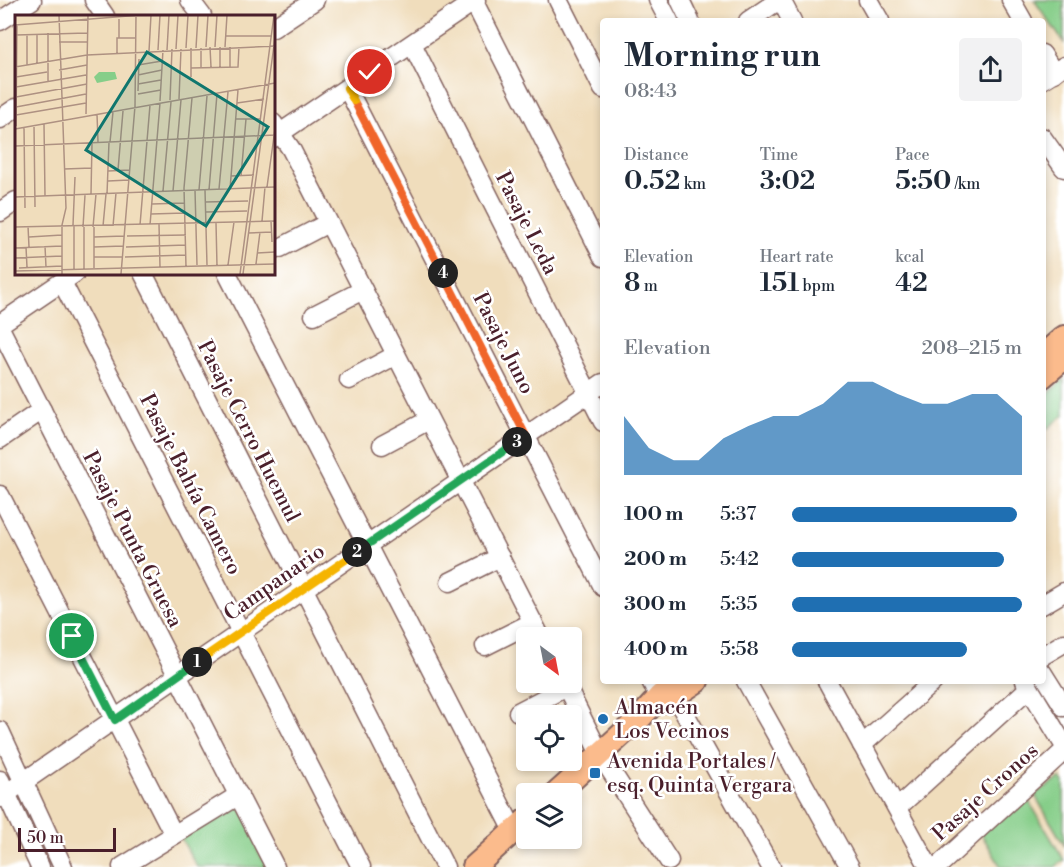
<!DOCTYPE html>
<html lang="en">
<head>
<meta charset="utf-8">
<style>
  :root { --surface:#fff; --page:#f2f2f3; --text:#1f2937; --muted:#747a83; --accent:#1f6fb2 }
  body { margin:0; font-family:"Libre Bodoni",serif; background:var(--page); color:var(--text); height:100vh; display:flex; flex-direction:column; font-size:22px; white-space:nowrap }
  * { box-sizing:border-box; margin:0 }
  p { font-size:20px; color:var(--muted) }
  .icon { flex:none; width:33px; height:33px; fill:none; stroke:currentColor; stroke-width:2; stroke-linecap:round; stroke-linejoin:round }
  .map { position:relative; flex:1; overflow:hidden }
  .details { position:absolute; left:600px; top:18px; width:446px; height:666px; display:flex; flex-direction:column; background:var(--surface); border-radius:6px; box-shadow:0 3px 9px #0003 }
  .details>* { flex:none }
  .needle { width:39px; rotate:148deg }
  .tools { position:absolute; left:516px; top:627px; display:grid; gap:12px }
  .tools a { display:grid; place-items:center; width:66px; height:66px; border-radius:6px; background:var(--surface); box-shadow:0 3px 9px #0003; font-size:30px }
  .scale { position:absolute; left:18px; bottom:15px; width:98px; box-sizing:border-box; padding-left:6px; border:3px solid #4a1f2b; border-top:0; font-size:16px; line-height:21px; white-space:nowrap; color:#4a1f2b; -webkit-text-stroke:4px #fff; paint-order:stroke }
  .pin { position:absolute; display:grid; place-items:center; width:51px; height:51px; color:#fff; margin:-26px; border:3px solid #fff; border-radius:50%; box-shadow:0 2px 6px #0007 }
  .km { position:absolute; width:30px; height:30px; margin:-15px; border-radius:50%; background:#222; color:#fff; font-size:16px; line-height:30px; text-align:center }
  .round { display:grid; place-items:center; flex:none; width:63px; height:63px; border-radius:6px; background:var(--page) }
  .overview { display:flex; align-items:center; justify-content:space-between; height:102px; padding:0 24px }
  h1 { font-size:33px; font-weight:600; line-height:45px }
  .stats { display:grid; grid-template-columns:repeat(3,1fr); gap:9px; height:102px; padding:6px 24px }
  .stats div { display:grid; align-content:center }
  .stats b { font-size:26px; font-weight:600 }
  .stats small { font-size:16px; font-weight:400 }
  .stats p { font-size:16px }
  .chart { height:168px; padding:12px 24px }
  .chart p { display:flex; justify-content:space-between }
  .chart svg { width:100%; height:108px; margin-top:6px; fill:var(--accent); opacity:.7 }
  ul { padding:0 24px; list-style:none; font-size:20px }
  li { display:grid; grid-template-columns:96px 72px 1fr; align-items:center; height:45px }
  li i { height:15px; border-radius:8px; background:var(--accent) }
  .map>svg:first-child { display:block }
</style>
</head>
<body>
<div class="map">
<svg width="1064" height="867" viewBox="0 0 1064 867">
  <rect width="100%" height="100%" fill="#fff"/>
  <filter id="ink" filterUnits="userSpaceOnUse"><feTurbulence type="fractalNoise" baseFrequency=".0167" numOctaves="2"/><feDisplacementMap in="SourceGraphic" scale="12" xChannelSelector="R" yChannelSelector="G"/><feConvolveMatrix kernelMatrix="1 2 1 2 8 2 1 2 1" color-interpolation-filters="sRGB"/></filter>
  <filter id="wash" filterUnits="userSpaceOnUse"><feTurbulence type="fractalNoise" baseFrequency=".008" numOctaves="4" result="noise"/><feDisplacementMap in="SourceGraphic" scale="24" xChannelSelector="R" yChannelSelector="G"/><feGaussianBlur stdDeviation="1.35" result="paint"/><feColorMatrix in="noise" values="0 0 0 0 0 0 0 0 0 0 0 0 0 0 0 0 0 1.4 0 .05"/><feComposite in="paint" operator="in"/></filter>
  <g filter="url(#wash)">
    <rect width="100%" height="100%" fill="#f0ddbc"/>
    <!-- green -->
    <g fill="#86ce89" stroke="#68765a" stroke-width="1.5">
      <path d="M1034,0H1064V43Z"/>
      <path d="M1064,379V415L1047,429L1043,421V398Z"/>
      <path d="M1061,778L1064,783V845L1034,794Z"/>
      <path d="M1023,791L1064,860L1055,867H1001L980,832Z"/>
      <path d="M239,802L272,867H197L181,838Z"/>
    </g>
  </g>
  <g filter="url(#ink)">
    <g fill="none" stroke-linecap="round" stroke-linejoin="round">
      <!-- minor casing -->
      <g stroke="#84625e" stroke-width="21">
        <g id="minor">
          <path d="M94,0L105,16"/>
          <path d="M190,0L202,16"/>
          <path d="M473,0L603,257"/>
          <path d="M558,0L603,89"/>
          <path d="M658,0L669,21"/>
          <path d="M680,0L690,21"/>
          <path d="M781,0L792,21"/>
          <path d="M868,0L880,21"/>
          <path d="M1011,0L1023,21"/>
          <path d="M0,21L32,0"/>
          <path d="M748,21L779,0"/>
          <path d="M273,28L315,0"/>
          <path d="M412,44L603,422"/>
          <path d="M1042,54L1054,73"/>
          <path d="M1042,80L1064,66"/>
          <path d="M347,88L603,587"/>
          <path d="M0,119L16,108"/>
          <path d="M273,123L291,149L541,638"/>
          <path d="M1042,137L1064,168"/>
          <path d="M273,138L476,0"/>
          <path d="M0,212L16,201"/>
          <path d="M280,248L328,223"/>
          <path d="M143,273L445,867"/>
          <path d="M227,273L514,831"/>
          <path d="M62,282L361,867"/>
          <path d="M314,315L363,290"/>
          <path d="M0,324L75,273"/>
          <path d="M0,328L275,867"/>
          <path d="M349,380L396,355"/>
          <path d="M0,439L42,410"/>
          <path d="M382,445L429,420"/>
          <path d="M0,495L174,835"/>
          <path d="M450,582L500,557"/>
          <path d="M1042,605L1064,592"/>
          <path d="M485,646L533,622"/>
          <path d="M1042,656L1064,643"/>
          <path d="M1042,672L1064,707"/>
          <path d="M651,681L659,697"/>
          <path d="M746,681L850,867"/>
          <path d="M827,681L929,867"/>
          <path d="M1025,681L1064,745"/>
          <path d="M564,682L600,754L669,861"/>
          <path d="M675,696L771,867"/>
          <path d="M518,712L566,687"/>
          <path d="M0,731L63,867"/>
          <path d="M862,745L934,681"/>
          <path d="M0,780L40,867"/>
          <path d="M0,798L603,383"/>
          <path d="M897,808L1029,688"/>
          <path d="M122,867L239,795"/>
          <path d="M937,867L1064,751"/>
        </g>
      </g>
      <!-- major casing -->
      <g stroke="#84625e" stroke-width="26">
        <g id="major">
          <path d="M1042,356L1064,337"/>
          <path d="M1042,377L1064,358"/>
          <path d="M667,701L697,681"/>
          <path d="M556,794L641,717L659,697L677,681"/>
          <path d="M474,867L526,820"/>
        </g>
      </g>
      <!-- minor -->
      <use href="#minor" stroke="#fff" stroke-width="18"/>
      <!-- major -->
      <use href="#major" stroke="#fbbb8c" stroke-width="22"/>
    </g>
  </g>
  <g fill="none" stroke-linecap="round" stroke-linejoin="round" filter="url(#ink)">
    <!-- split-1 casing -->
    <g stroke="#fff" stroke-width="12">
      <path id="split-1" d="M72,636L115,720L197,662"/>
    </g>
    <!-- split-2 casing -->
    <g stroke="#fff" stroke-width="12">
      <path id="split-2" d="M197,662L357,552"/>
    </g>
    <!-- split-3 casing -->
    <g stroke="#fff" stroke-width="12">
      <path id="split-3" d="M357,552L517,442"/>
    </g>
    <!-- split-4 casing -->
    <g stroke="#fff" stroke-width="12">
      <path id="split-4" d="M443,273L526,436L517,442"/>
    </g>
    <!-- split-5 casing -->
    <g stroke="#fff" stroke-width="12">
      <path id="split-5" d="M354,101L443,273"/>
    </g>
    <!-- split-6 casing -->
    <g stroke="#fff" stroke-width="12">
      <path id="split-6" d="M354,101L347,88L370,72"/>
    </g>
    <!-- split-1 -->
    <use href="#split-1" stroke="#22a559" stroke-width="8"/>
    <!-- split-2 -->
    <use href="#split-2" stroke="#f5b400" stroke-width="8"/>
    <!-- split-3 -->
    <use href="#split-3" stroke="#22a559" stroke-width="8"/>
    <!-- split-4 -->
    <use href="#split-4" stroke="#f0652b" stroke-width="8"/>
    <!-- split-5 -->
    <use href="#split-5" stroke="#f0652b" stroke-width="8"/>
    <!-- split-6 -->
    <use href="#split-6" stroke="#f5b400" stroke-width="8"/>
  </g>
  <!-- markers -->
  <g fill="#1f6fb2" stroke="#fff" stroke-width="2">
    <circle cx="603" cy="719" r="6"/>
    <rect x="589" y="767" width="12" height="12" rx="3"/>
  </g>
  <g text-anchor="middle" stroke-width="5" stroke-linejoin="round" paint-order="stroke">
    <!-- street labels -->
    <g font-size="21" fill="#4a1f2b" stroke="#fff">
      <text transform="translate(527 223) rotate(63)" y="7">Pasaje Leda</text>
      <text transform="translate(504 343) rotate(63)" y="7">Pasaje Juno</text>
      <text transform="translate(249 431) rotate(63)" y="7">Pasaje Cerro Huemul</text>
      <text transform="translate(191 484) rotate(63)" y="7">Pasaje Bahía Camero</text>
      <text transform="translate(133 539) rotate(63)" y="7">Pasaje Punta Gruesa</text>
      <text transform="translate(274 582) rotate(-35)" y="7">Campanario</text>
      <text transform="translate(985 792) rotate(-42)" y="7">Pasaje Cronos</text>
    </g>
    <!-- poi labels -->
    <g font-size="21" fill="#4a1f2b" stroke="#fff" text-anchor="start">
      <text x="615" y="714">Almacén<tspan x="615" dy="24">Los Vecinos</tspan></text>
      <text x="607" y="768">Avenida Portales /<tspan x="607" dy="24">esq. Quinta Vergara</tspan></text>
    </g>
  </g>
  <!-- overview -->
  <g transform="translate(15 15)">
    <rect width="260" height="260" fill="#f0ddbc"/>
    <path d="M84,57H100L102,64L82,68L79,62Z" fill="#86ce89"/>
    <path fill="none" stroke="#ae9182" stroke-width="1.5" d="M44,0L51,193L47,210V259M0,10L126,0M1,20L72,18M211,21H257M104,23V4M44,27H72M191,32L193,0M195,32L196,52M200,32L202,0M205,32V52M210,32L212,0M215,32V52M171,33L173,0M176,33V62M181,33L183,0M186,33V53M161,34L163,0M143,35L145,0M152,35L154,0M134,36L136,0M102,38V23H121M22,48V19M12,50V20M123,50L147,46M0,52L72,40L260,31M176,53L223,52L224,32M44,55L72,50M123,60L147,55M1,62L32,57M33,66V18M123,69L146,65M1,72L71,60M123,76L124,44M123,79L146,75M1,82L72,69M164,84L166,34M155,85L157,34M145,86L148,35M222,88L249,84M1,92L71,79M71,99L73,0M82,99L83,127M1,100L71,88M221,104H246M29,109L30,181M19,110L20,192M1,111L2,10M9,112L10,193M0,114L260,68M95,127L98,97M0,131L260,120M49,154L77,153M103,155L108,96M93,156L115,155M216,161L239,160M226,161L231,104M93,166L114,165M0,170V194M252,172L260,114M204,174L213,77M215,174L223,75M180,175L182,250M184,175L192,81M190,175L192,250M194,175L202,79M148,176L156,87M158,176L166,85M76,179L77,128M92,179L94,127M0,182L260,172M190,187L233,186M137,189L169,188M191,197L232,196M136,199L170,198M247,206L250,172M256,206L257,227M201,208L202,251M144,209L145,252M58,210L60,162M59,210V254M125,210L135,90M135,210L145,88M13,211L14,232M88,211L91,179M98,211L101,178M0,212L260,206M68,212L70,180M78,212L81,179M233,218L257,217M112,221L171,220M14,222L47,220M79,222L109,221M30,231L31,252M11,232L12,252M79,232L108,231M111,232L171,230M0,233L47,231M242,238L260,237M79,242H108M110,242L171,240M0,243L47,241M241,249L245,217M213,250L219,207M171,252L169,173L177,83M4,253L47,251M79,253V212M69,254V212M0,256L260,249M106,259L120,91L121,0M225,259L259,0M228,259L260,23"/>
    <path fill="#0f766e" fill-opacity="0.15" stroke="#0f766e" stroke-width="3" d="M132,37L253,112L191,211L71,135Z"/>
    <rect width="260" height="260" fill="none" stroke="#4a1f2b" stroke-width="3"/>
  </g>
</svg>
<div class="tools">
<a><svg class="needle" viewBox="-14 -14 28 28"><path d="M0-13l5 13h-10z" fill="#e53935"/><path d="M0 13l5-13h-10z" fill="#747a83"/></svg></a>
<a><svg class="icon" aria-label="locate" viewBox="0 0 24 24"><circle cx="12" cy="12" r="6"/><path d="M12 2v4M12 18v4M2 12h4M18 12h4"/></svg></a>
<a><svg class="icon" aria-label="layers" viewBox="0 0 24 24"><path d="M12 4l9 5-9 5-9-5zM3 14l9 5 9-5"/></svg></a>
</div>
<div class="scale">50 m</div>
<div class="pin" style="left:72px;top:636px;background:#1e9e55"><svg class="icon" aria-label="arrive" viewBox="0 0 24 24"><path d="M6 21V4h12l-3 4 3 4H6"/></svg></div>
<div class="pin" style="left:370px;top:72px;background:#d93025"><svg class="icon" aria-label="check" viewBox="0 0 24 24"><path d="M5 12l5 5 9-10"/></svg></div>
<b class="km" style="left:197px;top:662px">1</b>
<b class="km" style="left:357px;top:552px">2</b>
<b class="km" style="left:517px;top:442px">3</b>
<b class="km" style="left:443px;top:273px">4</b>
<section class="details">
<div class="overview"><div><h1>Morning run</h1><p>08:43</p></div><a class="round"><svg class="icon" aria-label="share" viewBox="0 0 24 24"><path d="M12 15V3M7 8l5-5 5 5M5 13v7h14v-7"/></svg></a></div>
<div class="stats">
<div><p>Distance</p><b>0.52<small> km</small></b></div>
<div><p>Time</p><b>3:02</b></div>
<div><p>Pace</p><b>5:50<small> /km</small></b></div>
</div>
<div class="stats">
<div><p>Elevation</p><b>8<small> m</small></b></div>
<div><p>Heart rate</p><b>151<small> bpm</small></b></div>
<div><p>kcal</p><b>42</b></div>
</div>
<div class="chart"><p><span>Elevation</span>208–215 m</p>
<svg viewBox="0 0 160 44" preserveAspectRatio="none"><path d="M0 44V20L10 33L20 38L30 38L40 29L50 24L60 20L70 20L80 15L90 6L100 6L110 11L120 15L130 15L140 11L150 11L160 20V44z"/></svg>
</div>
<ul>
<li><b>100 m</b>5:37<i style="width:98%"></i></li>
<li><b>200 m</b>5:42<i style="width:92%"></i></li>
<li><b>300 m</b>5:35<i style="width:100%"></i></li>
<li><b>400 m</b>5:58<i style="width:76%"></i></li>
</ul>
</section>
</div>
</body>
</html>
